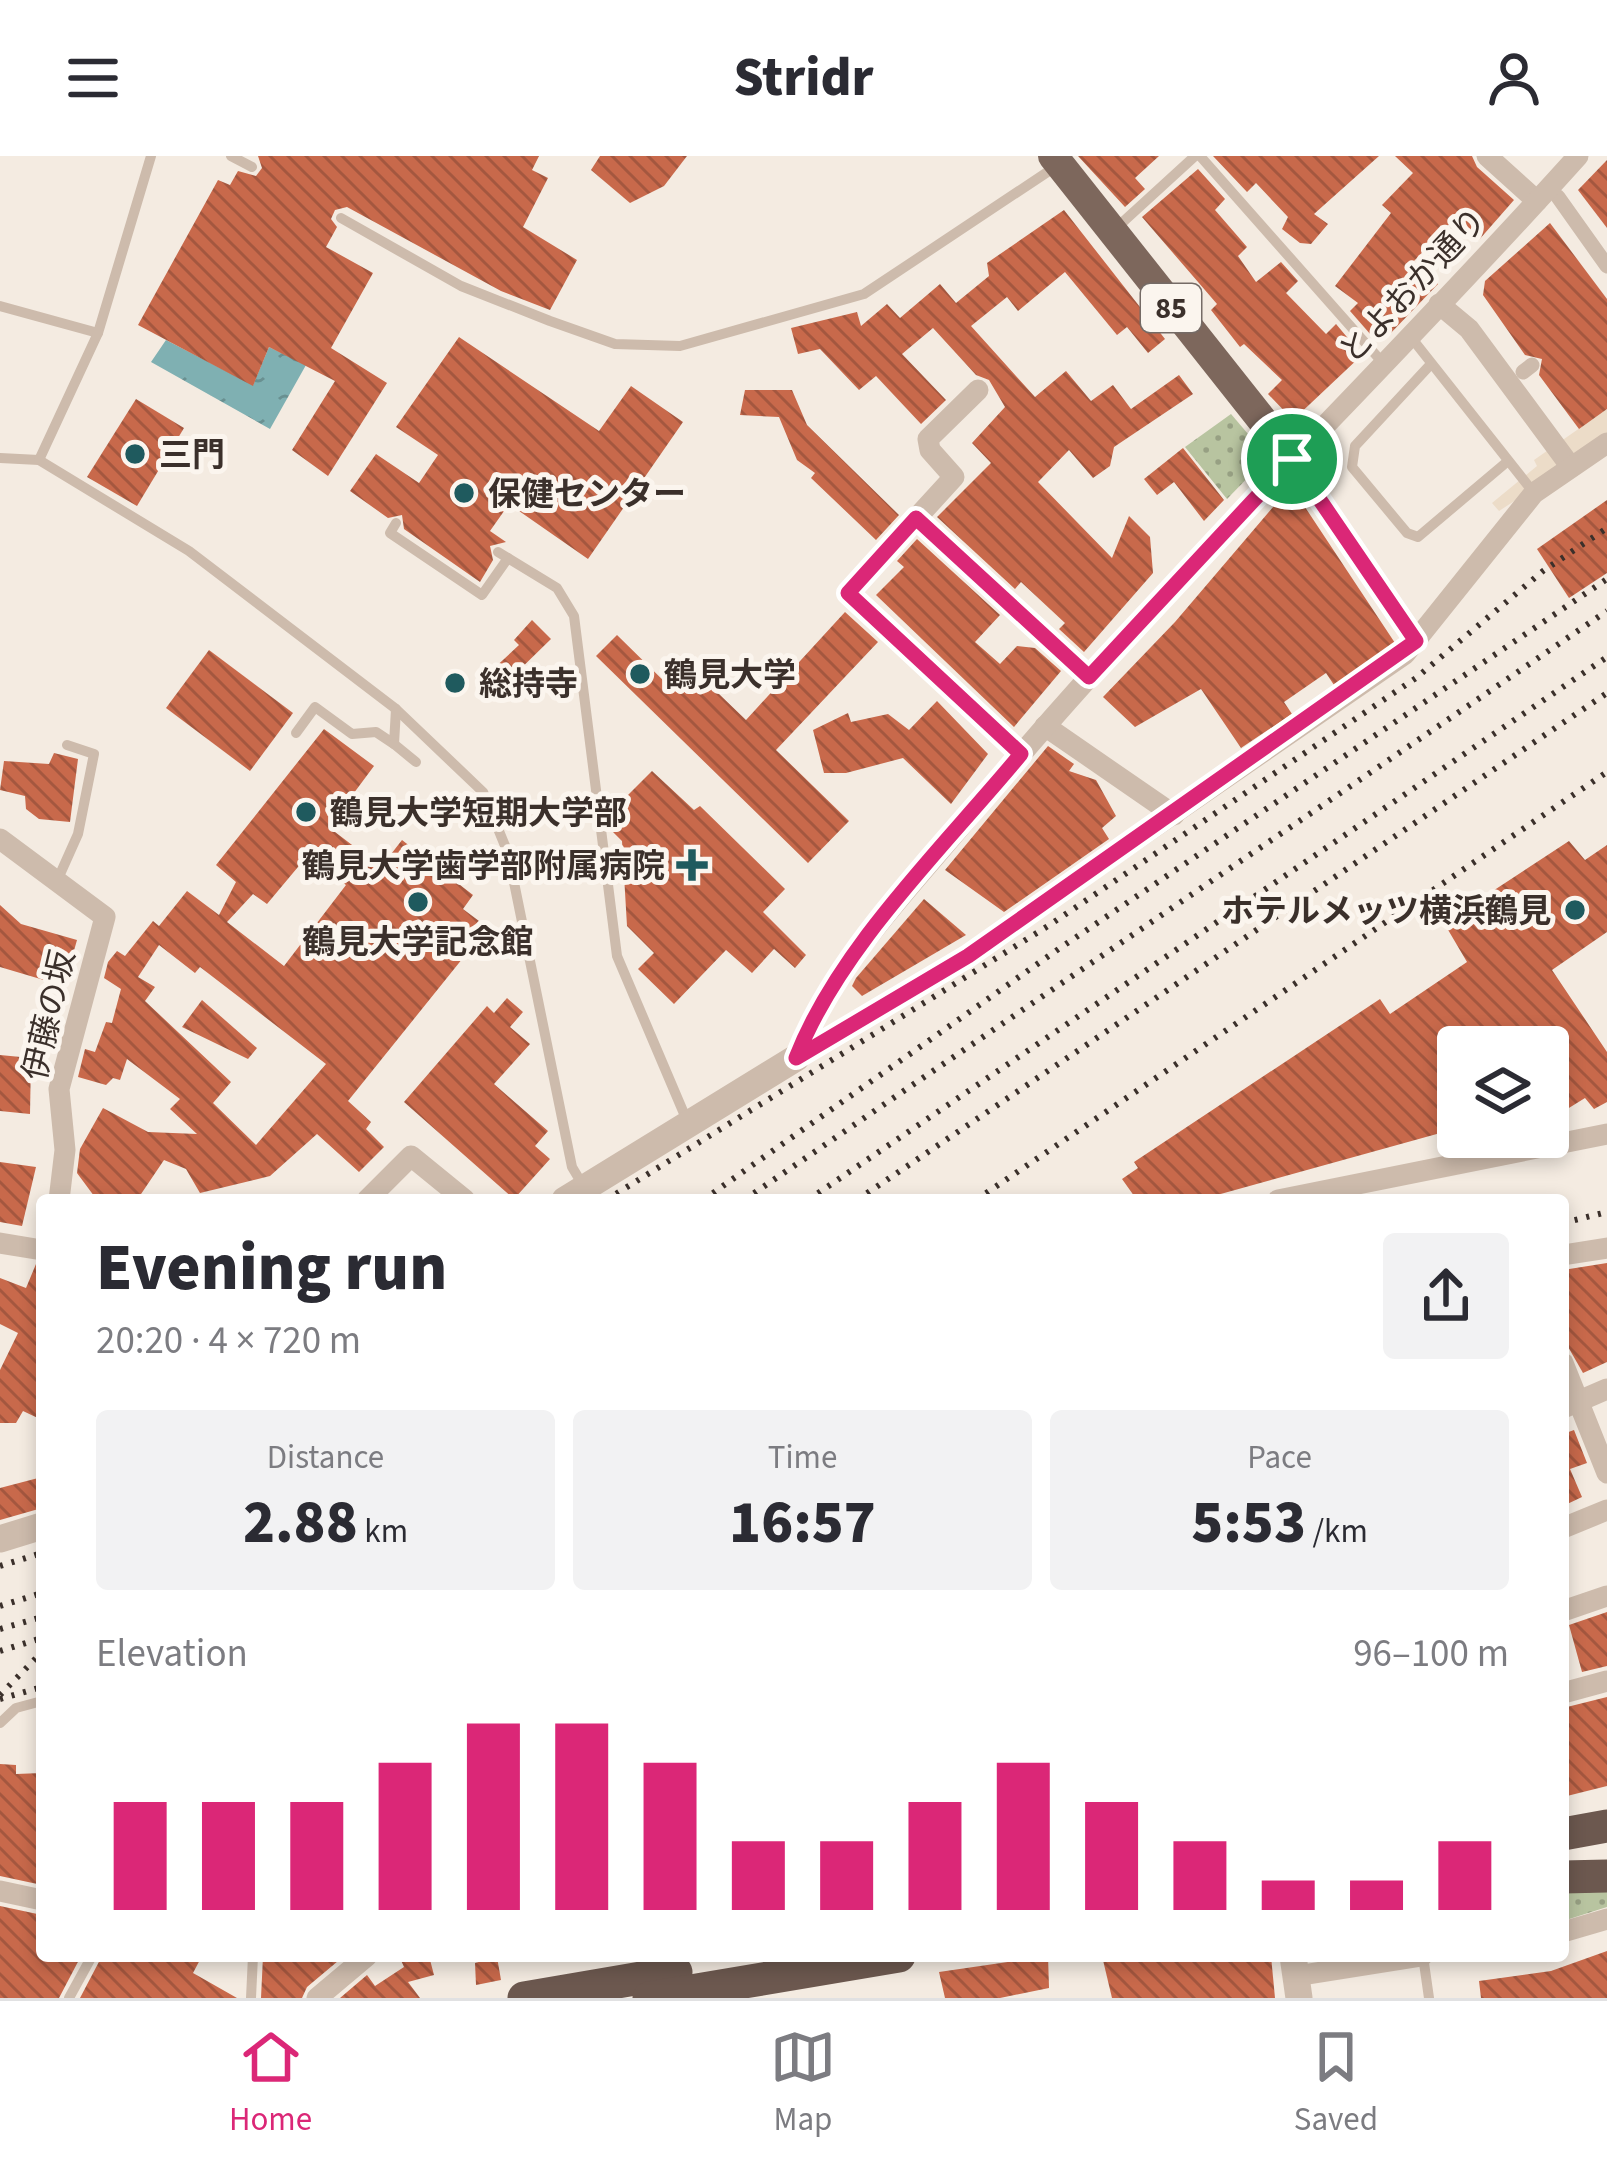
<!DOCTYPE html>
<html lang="en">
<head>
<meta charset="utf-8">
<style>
  :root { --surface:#fff; --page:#f2f2f3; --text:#2b2b33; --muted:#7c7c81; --line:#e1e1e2; --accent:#db2777 }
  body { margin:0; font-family:"Source Sans 3","Noto Sans JP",sans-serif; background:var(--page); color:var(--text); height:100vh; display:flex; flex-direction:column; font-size:45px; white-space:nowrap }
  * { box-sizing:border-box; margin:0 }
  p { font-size:39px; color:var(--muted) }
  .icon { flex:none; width:66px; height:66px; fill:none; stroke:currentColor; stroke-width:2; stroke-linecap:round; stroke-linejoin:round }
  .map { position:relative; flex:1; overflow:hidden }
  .drawer { position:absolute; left:36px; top:1038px; width:1533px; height:768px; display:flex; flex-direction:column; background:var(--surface); border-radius:12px; box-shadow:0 6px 18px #0003 }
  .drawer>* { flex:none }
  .tools { position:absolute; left:1437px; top:870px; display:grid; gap:24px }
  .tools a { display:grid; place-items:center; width:132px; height:132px; border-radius:12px; background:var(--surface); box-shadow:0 6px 18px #0003; font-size:60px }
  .pin { position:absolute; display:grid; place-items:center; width:102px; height:102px; color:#fff; margin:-51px; border:6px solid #fff; border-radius:50%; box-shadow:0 3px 12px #0007 }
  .round { display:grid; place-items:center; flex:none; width:126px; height:126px; border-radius:12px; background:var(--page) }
  .summary { display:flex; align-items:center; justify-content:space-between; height:204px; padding:0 60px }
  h1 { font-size:66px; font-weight:800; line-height:90px }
  .stats { display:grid; grid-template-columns:repeat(3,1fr); gap:18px; height:204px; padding:12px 60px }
  .stats div { display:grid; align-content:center; border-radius:12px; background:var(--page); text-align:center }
  .stats b { font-size:60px; font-weight:800 }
  .stats small { font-size:33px; font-weight:400 }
  .stats p { font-size:33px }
  .chart { height:336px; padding:24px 60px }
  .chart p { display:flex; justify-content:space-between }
  .chart svg { width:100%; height:216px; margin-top:12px; stroke:var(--accent); stroke-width:6 }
  header { display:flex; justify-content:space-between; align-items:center; height:156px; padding:0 60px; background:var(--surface); font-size:54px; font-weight:800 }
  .tabs { display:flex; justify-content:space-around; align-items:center; height:168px; border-top:3px solid var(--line); background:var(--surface); font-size:33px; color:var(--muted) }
  .tabs a { display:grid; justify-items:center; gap:6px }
  .tabs .active { color:var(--accent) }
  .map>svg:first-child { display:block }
</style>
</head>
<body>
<header><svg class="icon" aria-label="menu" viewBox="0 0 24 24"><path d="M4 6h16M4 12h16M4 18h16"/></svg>Stridr<svg class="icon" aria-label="person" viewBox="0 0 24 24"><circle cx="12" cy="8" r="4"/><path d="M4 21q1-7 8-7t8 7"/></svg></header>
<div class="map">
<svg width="1607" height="1842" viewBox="0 0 1607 1842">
  <defs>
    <pattern id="grass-dots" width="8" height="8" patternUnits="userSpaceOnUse" patternTransform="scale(3)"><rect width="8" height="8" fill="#b8c4a0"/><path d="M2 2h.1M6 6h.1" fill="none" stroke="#97a083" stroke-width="1.8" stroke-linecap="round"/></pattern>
    <pattern id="water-ripples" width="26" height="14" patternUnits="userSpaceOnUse" patternTransform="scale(3)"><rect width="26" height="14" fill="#7fb0b2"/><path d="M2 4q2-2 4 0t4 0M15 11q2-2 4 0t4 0" fill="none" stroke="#699091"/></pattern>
    <pattern id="building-back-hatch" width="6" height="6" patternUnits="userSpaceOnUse" patternTransform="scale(3)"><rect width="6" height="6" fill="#c8694b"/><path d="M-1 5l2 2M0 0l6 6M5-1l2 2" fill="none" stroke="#a4573f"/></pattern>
  </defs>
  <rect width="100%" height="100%" fill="#f4ebe1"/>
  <!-- grass -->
  <g fill="url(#grass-dots)">
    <path d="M1231,258L1260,292L1263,306L1227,343L1185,291Z"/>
    <path d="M1563,1733L1607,1736V1751L1563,1765Z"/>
  </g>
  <!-- plaza -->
  <path fill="#ecdcc8" d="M1607,253V285L1499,355L1492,347L1537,310L1534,304Z"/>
  <!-- water -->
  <path fill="url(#water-ripples)" d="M166,184L253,229L269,191L306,209L270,273L151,206Z"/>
  <!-- building -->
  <g fill="url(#building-back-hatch)" fill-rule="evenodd">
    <path d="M258,0H539L532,14L548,22L523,71L577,104L550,154L501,135L347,51L335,54L331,63L337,71L326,91L373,117L331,192L387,227L328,320L292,294L335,225L269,191L253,230L138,169L218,24L230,29L238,15L256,20L262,12Z"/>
    <path d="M600,0H687L664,30L630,47L591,14Z"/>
    <path d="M1078,0H1159L1135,22L1145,33L1125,51Z"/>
    <path d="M1213,0H1379L1314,58L1328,68L1311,88L1300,87L1282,73L1288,61L1256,27L1247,36Z"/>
    <path d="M1395,0H1472L1477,11L1514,44L1478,85L1456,61L1414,105L1438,128L1387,181L1378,173L1371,179L1350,155L1358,147L1335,130L1391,57L1382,49L1413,17Z"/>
    <path d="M1607,4V72L1578,34Z"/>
    <path d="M1198,13L1225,43L1215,54L1247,91L1238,100L1256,126L1281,106L1298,125L1286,137L1326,178L1336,168L1362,199L1293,264L1268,238L1282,224L1244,188L1240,191L1211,154L1217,148L1142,61Z"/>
    <path d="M1064,54L1165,183L1148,197L1127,171L1117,179L1065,116L1018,155L1007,141L971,170L1035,241L1066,215L1091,245L1113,229L1131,253L1179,219L1193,238L1114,291L1110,310L1093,322L1069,294L1038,326L1112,402L1129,360L1150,381L1153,417L1084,496L1059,473L1065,467L1021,426L1015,433L937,361L991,307L972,287L1005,251L989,224L976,219L933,172L902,198L946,244L921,268L876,220L859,234L820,193L798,198L791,172L857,156L861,170L887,148L900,162L940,128L956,147L989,120L987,107Z"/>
    <path d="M1550,67L1607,143V253L1579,273L1539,219L1542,203L1525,199L1483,139L1485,125Z"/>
    <path d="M459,181L599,275L631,230L683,266L588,403L509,348L490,375L506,386L490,390L493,404L480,426L404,373L402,359L388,362L350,335L376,298L419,327L438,299L396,271Z"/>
    <path d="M745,234H792L807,269L899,359L876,384L811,322L815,317L797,304L779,261L740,259Z"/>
    <path d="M136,243L184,272L137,350L87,321Z"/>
    <path d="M1183,292L1224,344L1204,365L1174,326L1157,339L1144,323Z"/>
    <path d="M1291,330L1395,487L1334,529L1326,517L1284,546L1292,558L1241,592L1201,533L1135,571L1103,541L1175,466Z"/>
    <path d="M1607,344V417L1569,442L1537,393Z"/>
    <path d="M917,383L1000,459L975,486L1000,508L1017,490L1035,492L1061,515L1014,571L876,439L904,411L897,405Z"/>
    <path d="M845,456L878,486L776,594L849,665L808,707L596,500L617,479L672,533L692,512L746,564Z"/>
    <path d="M532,464L551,483L503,530L490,516L519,489L514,484Z"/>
    <path d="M209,494L293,557L250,615L166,552Z"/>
    <path d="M937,545L988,598L951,648L903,602L846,617H824L813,574L848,557L851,566L888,558L909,574Z"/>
    <path d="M324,573L374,610L342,653L349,657L335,676L381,711L402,684L473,739L463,753L479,765L467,781L475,787L348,945L371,966L366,973L384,991L359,1016L317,978L270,1020L200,1037L186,1013L164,1004L137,1044H97L77,1017L80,993L103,952L148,976L197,978L170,953L180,943L127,903L120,924L113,922L106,929L78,921L85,893L95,896L106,866L112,867L121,833L104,822L108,806L117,795L125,800L153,765L159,770L187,735L219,759L236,726L216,709ZM308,699L340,712L334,720L346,729L284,810L227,766L253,738L267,748ZM159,789L195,817L200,811L326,908L256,989L213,947L231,926L145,845L155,831L138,821Z"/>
    <path d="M1048,590L1074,608L1069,615L1096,624L1116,660L1102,672L1109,683L1004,756L945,714Z"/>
    <path d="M54,597L78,603L70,666L39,663L26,653L25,640L0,634L4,605L49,608Z"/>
    <path d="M652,615L694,654L700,650L785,733L763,756L806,799L795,812L774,793L752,817L726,794L674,848L638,813L654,797L627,770L622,685L613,676L629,659L619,648Z"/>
    <path d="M1569,685L1585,704L1607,689V776L1552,814L1607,896V946L1594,953L1585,942L1556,960L1548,950V891H1458V988L1444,976L1199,1044H1137L1122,1023L1138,1012L1134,1006L1380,843L1390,858L1467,806L1444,767Z"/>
    <path d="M924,743L966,779L862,840L852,830L856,822Z"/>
    <path d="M0,749L21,768L77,784L64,830L0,811Z"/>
    <path d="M507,842L523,856L510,871L530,888L494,928L548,975L535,990L550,1003L514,1043L404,946L487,850L494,857Z"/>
    <path d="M202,844L257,892L248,903L182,871Z"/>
    <path d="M0,899L31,902L30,958L0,955Z"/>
    <path d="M0,1006L36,1011L22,1070L0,1066Z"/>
    <path d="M1607,1107V1206L1583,1217L1563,1182V1114Z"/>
    <path d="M36,1108L42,1109V1264L23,1255L16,1267H0V1214L18,1177L0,1168V1122L26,1132Z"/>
    <path d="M1574,1274L1587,1307L1570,1313L1582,1341L1563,1350V1278Z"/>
    <path d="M42,1321V1352L0,1364V1332Z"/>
    <path d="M1607,1456V1510L1582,1516L1569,1469Z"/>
    <path d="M1607,1541V1630L1563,1641V1552Z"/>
    <path d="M0,1608L16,1609V1618L42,1617V1729L0,1720Z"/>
    <path d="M0,1750L42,1759V1800H81L59,1842H0Z"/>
    <path d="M1607,1795V1842H1481L1479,1825L1551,1815Z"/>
    <path d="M102,1800H202L193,1817L237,1842H80Z"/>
    <path d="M263,1800H344L307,1831L302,1842H261Z"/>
    <path d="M399,1800H429L434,1819L408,1826L420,1842H340L367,1819L375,1830L404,1811Z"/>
    <path d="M1048,1800L1049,1832L1000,1842H945L939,1816Z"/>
    <path d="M1102,1800H1271L1275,1842H1112Z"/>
    <path d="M497,1801L501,1824L476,1829L475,1807Z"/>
  </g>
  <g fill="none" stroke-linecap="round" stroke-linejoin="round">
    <!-- service -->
    <g stroke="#cdbbac" stroke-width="10">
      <path d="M231,0L252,11"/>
      <path d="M1200,0L1383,207"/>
      <path d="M341,62L461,130L550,165L615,188L680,190L864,138L1055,11"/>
      <path d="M1113,75L1195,0"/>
      <path d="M0,150L98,177"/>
      <path d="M1410,180L1534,337"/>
      <path d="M1431,208L1355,290L1352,311L1407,377L1418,381L1508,305"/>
      <path d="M0,302L39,304L189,395L396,553L483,636L508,697L572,1011L584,1031"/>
      <path d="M39,304L98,177L151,0"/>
      <path d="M396,367L390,377L482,439L508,402"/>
      <path d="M498,396L557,432L574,460L617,800L688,967"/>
      <path d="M296,577L315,551L352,578L376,576L394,588L396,553"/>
      <path d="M394,588L416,606"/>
      <path d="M57,725L78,678L94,598L67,589"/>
      <path d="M0,1567L16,1552L42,1545"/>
      <path d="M1423,1800L1429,1842"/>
      <path d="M69,1842L92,1800"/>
      <path d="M251,1842L253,1800"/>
    </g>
    <!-- pedestrian -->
    <g stroke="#cdbbac" stroke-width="15">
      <path d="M1558,41L1607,110"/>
      <path d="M1523,216L1532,209"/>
    </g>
    <!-- minor -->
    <g stroke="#cdbbac" stroke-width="21">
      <path d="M1487,0L1537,45"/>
      <path d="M1439,148L1469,173L1571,311"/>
      <path d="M978,234L928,283L930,294L954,321L848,437L1021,598"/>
      <path d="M1293,303L1416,485"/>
      <path d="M916,362L1089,521"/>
      <path d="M1045,570L1174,659"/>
      <path d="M0,683L105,761L59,933L65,994L59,1044"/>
      <path d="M796,902C832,809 907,736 969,660C1160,429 1378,223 1578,0"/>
      <path d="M797,902L967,800L1405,498L1534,337L1607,287"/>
      <path d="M367,1044L411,1000L465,1044"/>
      <path d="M1278,1044L1607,978"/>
      <path d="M0,1087L42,1094"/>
      <path d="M1563,1099L1607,1092"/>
      <path d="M1563,1207L1607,1317"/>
      <path d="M1563,1252L1607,1233"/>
      <path d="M1563,1372L1607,1354"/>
      <path d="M1563,1455L1607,1440"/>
      <path d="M1563,1537L1607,1525"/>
      <path d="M0,1735L42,1744"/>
      <path d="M1563,1776L1607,1763"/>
      <path d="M1296,1820L1422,1800"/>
      <path d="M317,1842L367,1800"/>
    </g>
    <!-- tertiary -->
    <g stroke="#cdbbac" stroke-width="27">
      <path d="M565,1044L796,902"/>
      <path d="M0,1383L42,1370"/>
      <path d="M1293,1800L1299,1842"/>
    </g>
    <!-- primary -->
    <path stroke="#7d675c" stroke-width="30" d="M1053,0L1293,303"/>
    <!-- trunk -->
    <g stroke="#6c584f" stroke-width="33">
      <path d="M1563,1678L1607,1670"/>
      <path d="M1563,1721L1607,1720"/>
      <path d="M524,1842L676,1816"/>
      <path d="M649,1842L899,1800"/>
    </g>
    <!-- rail -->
    <g stroke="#3b302b" stroke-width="6" stroke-dasharray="3 9" stroke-linecap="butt">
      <path d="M606,1044L1048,770L1416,522L1543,415L1607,372"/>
      <path d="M703,1044L1060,792L1607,423"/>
      <path d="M744,1044L1607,455"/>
      <path d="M808,1044L1607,501"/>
      <path d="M857,1044L1607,537"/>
      <path d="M976,1044L1607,616"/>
      <path d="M1563,1067L1607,1056"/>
      <path d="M0,1410L42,1397"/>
      <path d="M0,1450L42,1437"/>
      <path d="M0,1473L42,1461"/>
      <path d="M0,1495L42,1482"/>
      <path d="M0,1539L42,1496"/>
      <path d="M0,1543L42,1531"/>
    </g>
  </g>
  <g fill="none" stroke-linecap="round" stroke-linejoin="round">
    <!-- route casing -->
    <g stroke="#fff" stroke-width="24">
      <path id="route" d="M1292,303L1416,485L968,800L796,902C839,791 945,690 1021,598L848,437L916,362L1089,521Z"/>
    </g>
    <!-- route -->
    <use href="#route" stroke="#db2777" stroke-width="15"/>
  </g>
  <!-- markers -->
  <g fill="#1f5a5e" stroke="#fbf5ee" stroke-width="4.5">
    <circle cx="135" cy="298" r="12"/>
    <circle cx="464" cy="337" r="12"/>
    <circle cx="640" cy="518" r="12"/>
    <circle cx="455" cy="527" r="12"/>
    <circle cx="306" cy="656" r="12"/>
    <path d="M686 691h12v12h12v12h-12v12h-12v-12h-12v-12h12z"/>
    <circle cx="418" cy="746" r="12"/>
    <circle cx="1575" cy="754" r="12"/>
  </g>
  <g text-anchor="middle" stroke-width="10" stroke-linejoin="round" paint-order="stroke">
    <!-- shield labels -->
    <rect fill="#fbf5ee" stroke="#756b66" stroke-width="3" x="1141" y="128" width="60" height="48" rx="9"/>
    <g font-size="30" font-weight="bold" fill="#3b302b">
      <text x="1171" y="162">85</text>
    </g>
    <!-- street labels -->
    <g font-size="33" fill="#3b302b" stroke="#fbf5ee">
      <text transform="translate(1412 129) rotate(-47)" y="12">とよおか通り</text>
      <text transform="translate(48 859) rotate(-77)" y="12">伊藤の坂</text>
    </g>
    <!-- poi labels -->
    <g font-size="33" font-weight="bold" fill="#3b302b" stroke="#fbf5ee" text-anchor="start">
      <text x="159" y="310">三門</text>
      <text x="488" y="349">保健センター</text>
      <text x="664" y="530">鶴見大学</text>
      <text x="479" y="539">総持寺</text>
      <text x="330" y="668">鶴見大学短期大学部</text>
      <text x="665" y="721" text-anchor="end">鶴見大学歯学部附属病院</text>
      <text x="1551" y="766" text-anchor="end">ホテルメッツ横浜鶴見</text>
      <text x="418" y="797" text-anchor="middle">鶴見大学記念館</text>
    </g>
  </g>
</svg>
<div class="tools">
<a><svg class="icon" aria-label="layers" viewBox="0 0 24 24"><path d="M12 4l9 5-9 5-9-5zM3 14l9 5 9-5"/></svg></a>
</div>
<div class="pin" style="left:1292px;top:303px;background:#1e9e55"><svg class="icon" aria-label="arrive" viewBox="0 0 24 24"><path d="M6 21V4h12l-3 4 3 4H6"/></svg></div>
<section class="drawer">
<div class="summary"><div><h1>Evening run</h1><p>20:20 · 4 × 720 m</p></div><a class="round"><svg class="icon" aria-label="share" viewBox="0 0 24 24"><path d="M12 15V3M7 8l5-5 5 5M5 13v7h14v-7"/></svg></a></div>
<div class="stats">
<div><p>Distance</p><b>2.88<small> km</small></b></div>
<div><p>Time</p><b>16:57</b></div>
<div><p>Pace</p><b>5:53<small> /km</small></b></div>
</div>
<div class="chart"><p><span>Elevation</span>96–100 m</p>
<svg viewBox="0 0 160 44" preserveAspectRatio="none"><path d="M5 44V22M15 44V22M25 44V22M35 44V14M45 44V6M55 44V6M65 44V14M75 44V30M85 44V30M95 44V22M105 44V14M115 44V22M125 44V30M135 44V38M145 44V38M155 44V30"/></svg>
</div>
</section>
</div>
<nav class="tabs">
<a class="active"><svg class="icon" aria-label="home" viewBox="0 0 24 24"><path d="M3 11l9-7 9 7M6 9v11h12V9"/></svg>Home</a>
<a><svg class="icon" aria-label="map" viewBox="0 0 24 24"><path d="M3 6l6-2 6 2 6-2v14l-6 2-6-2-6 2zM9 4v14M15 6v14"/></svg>Map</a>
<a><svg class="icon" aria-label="saved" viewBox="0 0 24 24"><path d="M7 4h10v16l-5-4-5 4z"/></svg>Saved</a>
</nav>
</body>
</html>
